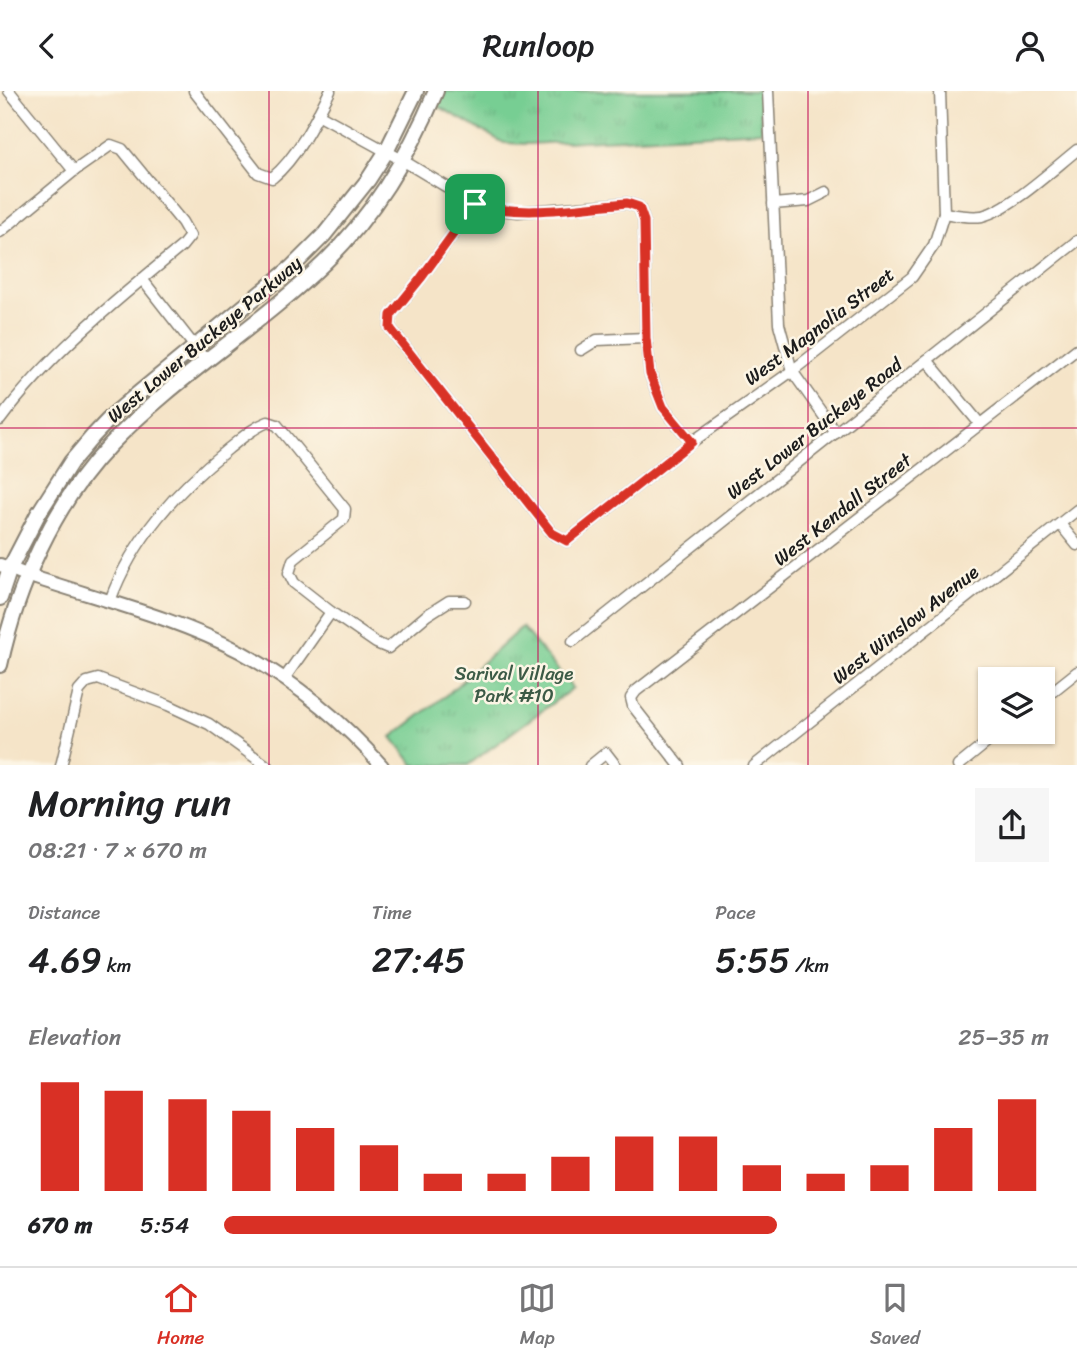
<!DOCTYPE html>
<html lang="en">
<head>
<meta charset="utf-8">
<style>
  :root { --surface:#fff; --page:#f6f6f6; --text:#202124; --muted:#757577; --line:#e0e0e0; --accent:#d93025 }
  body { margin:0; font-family:Sriracha,sans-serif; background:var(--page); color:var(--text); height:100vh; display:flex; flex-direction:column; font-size:26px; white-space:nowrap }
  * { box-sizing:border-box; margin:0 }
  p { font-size:23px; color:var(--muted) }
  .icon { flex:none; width:38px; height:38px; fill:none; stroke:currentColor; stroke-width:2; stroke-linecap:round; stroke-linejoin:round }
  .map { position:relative; height:674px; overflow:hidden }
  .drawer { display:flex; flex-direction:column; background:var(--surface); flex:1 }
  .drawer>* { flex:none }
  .fabs { position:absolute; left:978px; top:576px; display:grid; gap:14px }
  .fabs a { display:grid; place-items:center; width:77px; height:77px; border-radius:0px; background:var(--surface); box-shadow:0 2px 5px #0004; font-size:35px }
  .pin { position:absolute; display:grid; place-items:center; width:60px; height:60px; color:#fff; margin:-30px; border-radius:14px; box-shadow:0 4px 10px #0006 }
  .round { display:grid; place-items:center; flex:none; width:74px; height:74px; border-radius:0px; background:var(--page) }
  .head { display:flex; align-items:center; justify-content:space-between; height:119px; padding:0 28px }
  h1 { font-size:38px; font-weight:600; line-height:52px }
  .figures { display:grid; grid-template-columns:repeat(3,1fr); gap:10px; height:119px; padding:7px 28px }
  .figures div { display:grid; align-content:center }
  .figures b { font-size:35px; font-weight:600 }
  .figures small { font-size:19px; font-weight:400 }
  .figures p { font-size:19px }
  .chart { height:196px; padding:14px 28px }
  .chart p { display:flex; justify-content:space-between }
  .chart svg { width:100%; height:126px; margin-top:7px; stroke:var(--accent); stroke-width:6 }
  ul { padding:0 28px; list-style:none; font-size:23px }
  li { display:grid; grid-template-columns:112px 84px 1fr; align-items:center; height:52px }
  li i { height:18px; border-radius:9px; background:var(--accent) }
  header { display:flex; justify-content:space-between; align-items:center; height:91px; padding:0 28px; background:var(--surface); font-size:32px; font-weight:600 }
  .tab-bar { display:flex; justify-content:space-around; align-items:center; height:98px; border-top:2px solid var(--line); background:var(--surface); font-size:19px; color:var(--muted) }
  .tab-bar a { display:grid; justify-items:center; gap:4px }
  .tab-bar .on { color:var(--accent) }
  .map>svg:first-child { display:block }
</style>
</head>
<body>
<header><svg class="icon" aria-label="back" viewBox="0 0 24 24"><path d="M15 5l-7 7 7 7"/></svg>Runloop<svg class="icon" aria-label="person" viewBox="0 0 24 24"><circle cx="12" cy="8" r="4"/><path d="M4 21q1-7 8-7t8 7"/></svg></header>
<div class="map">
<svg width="1077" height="675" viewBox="0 0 1077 675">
  <defs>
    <pattern id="grass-tufts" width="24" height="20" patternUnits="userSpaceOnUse" patternTransform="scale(1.75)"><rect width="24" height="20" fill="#77ce93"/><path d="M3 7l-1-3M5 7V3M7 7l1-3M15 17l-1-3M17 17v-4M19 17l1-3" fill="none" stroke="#66b07e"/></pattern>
  </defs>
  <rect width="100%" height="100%" fill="#fcf5e5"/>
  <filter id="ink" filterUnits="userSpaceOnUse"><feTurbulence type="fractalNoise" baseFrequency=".0143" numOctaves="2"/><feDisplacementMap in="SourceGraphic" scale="14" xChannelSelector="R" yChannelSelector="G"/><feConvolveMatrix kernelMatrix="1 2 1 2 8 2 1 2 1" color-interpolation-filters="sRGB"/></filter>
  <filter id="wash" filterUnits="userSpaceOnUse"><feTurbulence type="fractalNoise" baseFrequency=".00686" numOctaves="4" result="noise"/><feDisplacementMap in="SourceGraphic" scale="28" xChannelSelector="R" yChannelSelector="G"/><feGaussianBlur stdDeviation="1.57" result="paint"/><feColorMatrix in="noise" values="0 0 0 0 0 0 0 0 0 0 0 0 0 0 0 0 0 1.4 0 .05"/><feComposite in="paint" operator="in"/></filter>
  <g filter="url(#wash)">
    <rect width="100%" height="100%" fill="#f5e4c8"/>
    <!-- grass -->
    <g fill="url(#grass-tufts)" stroke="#4a7558" stroke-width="2">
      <path d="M442,0H759L762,40L528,53L504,52L436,14Z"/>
      <path d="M522,536L573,597L468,674H414L392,646L450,601Z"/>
    </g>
  </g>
  <g filter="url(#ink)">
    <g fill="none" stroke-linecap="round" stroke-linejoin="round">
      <!-- minor casing -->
      <g stroke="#888072" stroke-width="13">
        <g id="minor">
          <path d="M9,0L74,80"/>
          <path d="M194,0L258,82L272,87C297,67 316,28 330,0"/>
          <path d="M768,0L779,233L792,280L836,342"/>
          <path d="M940,0L944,122"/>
          <path d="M318,23L402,69L475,113L491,118L518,121L627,112L639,116L644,130L646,247L650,283L663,316L692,351"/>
          <path d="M475,113L421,187L391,224L390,237L552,442L567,450L692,351L792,280L912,186L934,154L944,122C956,124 970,127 982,125C1011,118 1053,78 1077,59"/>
          <path d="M773,113L808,110L826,101"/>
          <path d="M0,141L74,80L111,54L122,58L182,131L190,145L182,155C117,209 51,261 0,329"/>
          <path d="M142,188L206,270"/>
          <path d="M581,259L597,249L646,247"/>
          <path d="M927,269L980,333"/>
          <path d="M1060,433L1077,454"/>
          <path d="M110,510C133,447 177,399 228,358C241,348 252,337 268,331L277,334L345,418L344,428L293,469L289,482L294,492L331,521L376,552L388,557L427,524L449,510H465"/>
          <path d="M573,550L1077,150"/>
          <path d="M284,588L331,521"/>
          <path d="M1043,608L1077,581"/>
          <path d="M61,675L79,600L87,591L98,588L168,614L209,633L267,675"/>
          <path d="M590,675L606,662L616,675"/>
          <path d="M680,675L633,615L631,607L636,600L1077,258"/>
          <path d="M754,675L1077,419"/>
          <path d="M958,675L1001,640"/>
        </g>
      </g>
      <!-- tertiary casing -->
      <g stroke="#888072" stroke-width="16">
        <path id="tertiary" d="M0,474C10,477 20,482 30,485C101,509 174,526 241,561C293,590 342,629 382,675"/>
      </g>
      <!-- secondary casing -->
      <g stroke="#888072" stroke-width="18">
        <g id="secondary">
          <path d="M0,507L10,477L38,423L71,371L93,345L113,324L140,301L291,177L324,144L368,89L386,61L416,0"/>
          <path d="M0,574C17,496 54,412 110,354C175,286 257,237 324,172C373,125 410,62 436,0"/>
        </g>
      </g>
      <!-- minor -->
      <use href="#minor" stroke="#fff" stroke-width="10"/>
      <!-- tertiary -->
      <use href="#tertiary" stroke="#fff" stroke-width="12"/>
      <!-- secondary -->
      <use href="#secondary" stroke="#fff" stroke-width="14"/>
    </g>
  </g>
  <g fill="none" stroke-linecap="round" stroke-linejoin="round" filter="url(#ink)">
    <!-- route casing -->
    <g stroke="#fff" stroke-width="14">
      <path id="route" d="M627,112L639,116L644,130L646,247L650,283L663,316L692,351L567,450L552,442L390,237L391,224L421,187L475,113C523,127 578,116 627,112Z"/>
    </g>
    <!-- route -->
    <use href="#route" stroke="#d93025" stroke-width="9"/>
  </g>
  <!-- grid -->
  <path fill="none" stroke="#c2185b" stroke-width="2" stroke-opacity="0.55" d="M269,0V675M538,0V675M808,0V675M0,337H1077"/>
  <g text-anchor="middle" stroke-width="5" stroke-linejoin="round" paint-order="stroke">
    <!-- street labels -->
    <g font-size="19" fill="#1c1c1c" stroke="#fcf5e5">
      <text transform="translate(819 235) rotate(-37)" y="7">West Magnolia Street</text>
      <text transform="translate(204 248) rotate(-40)" y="7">West Lower Buckeye Parkway</text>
      <text transform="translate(814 337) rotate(-38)" y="7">West Lower Buckeye Road</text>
      <text transform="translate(842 418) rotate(-38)" y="7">West Kendall Street</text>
      <text transform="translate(905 533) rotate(-38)" y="7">West Winslow Avenue</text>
    </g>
    <!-- park labels -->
    <g font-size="19" fill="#3c5a46" stroke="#fcf5e5">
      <text x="514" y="589">Sarival Village<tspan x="514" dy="22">Park #10</tspan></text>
    </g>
  </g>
</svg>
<div class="fabs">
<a><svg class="icon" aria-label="layers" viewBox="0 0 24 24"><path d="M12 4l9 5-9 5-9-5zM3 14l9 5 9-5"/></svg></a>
</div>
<div class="pin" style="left:475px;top:113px;background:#1e9e55"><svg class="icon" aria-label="arrive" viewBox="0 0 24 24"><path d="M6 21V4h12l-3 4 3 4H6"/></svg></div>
</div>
<section class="drawer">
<div class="head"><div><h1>Morning run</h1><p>08:21 · 7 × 670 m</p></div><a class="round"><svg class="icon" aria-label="share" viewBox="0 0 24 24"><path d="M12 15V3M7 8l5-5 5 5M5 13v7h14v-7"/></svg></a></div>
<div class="figures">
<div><p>Distance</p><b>4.69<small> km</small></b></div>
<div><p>Time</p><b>27:45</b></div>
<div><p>Pace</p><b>5:55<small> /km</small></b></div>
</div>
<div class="chart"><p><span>Elevation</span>25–35 m</p>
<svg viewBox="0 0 160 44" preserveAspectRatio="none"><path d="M5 44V6M15 44V9M25 44V12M35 44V16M45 44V22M55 44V28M65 44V38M75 44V38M85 44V32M95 44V25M105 44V25M115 44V35M125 44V38M135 44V35M145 44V22M155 44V12"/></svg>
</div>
<ul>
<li><b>670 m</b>5:54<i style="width:67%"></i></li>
</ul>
</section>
<nav class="tab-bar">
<a class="on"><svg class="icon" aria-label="home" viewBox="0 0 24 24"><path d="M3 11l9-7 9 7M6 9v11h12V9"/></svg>Home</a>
<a><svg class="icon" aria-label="map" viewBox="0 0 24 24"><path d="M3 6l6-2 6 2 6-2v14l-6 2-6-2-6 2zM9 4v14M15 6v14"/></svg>Map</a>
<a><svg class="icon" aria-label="saved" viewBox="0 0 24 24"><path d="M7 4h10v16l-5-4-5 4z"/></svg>Saved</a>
</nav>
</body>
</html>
